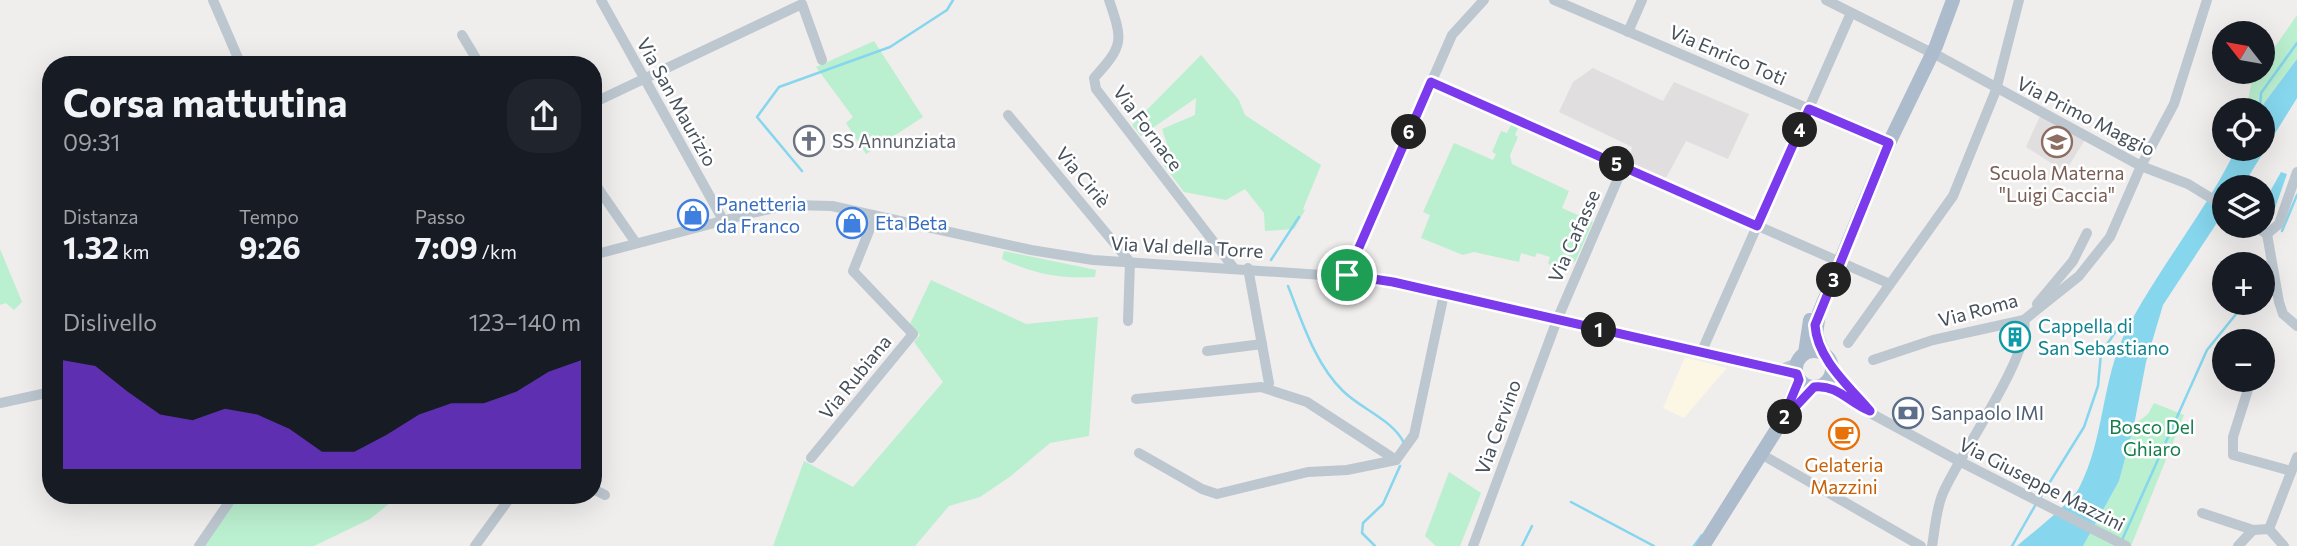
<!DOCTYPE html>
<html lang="it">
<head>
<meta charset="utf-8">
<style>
  :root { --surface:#171b24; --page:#20242c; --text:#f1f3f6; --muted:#9ea1a6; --accent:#7c3aed }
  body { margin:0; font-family:Commissioner,sans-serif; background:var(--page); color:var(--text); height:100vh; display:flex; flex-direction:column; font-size:26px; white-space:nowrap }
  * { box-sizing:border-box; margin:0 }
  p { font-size:23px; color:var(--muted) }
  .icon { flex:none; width:38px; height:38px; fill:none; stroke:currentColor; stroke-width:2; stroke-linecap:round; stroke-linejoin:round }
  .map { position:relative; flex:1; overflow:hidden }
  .sheet { position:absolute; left:42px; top:56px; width:560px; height:448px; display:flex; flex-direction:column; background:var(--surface); border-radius:28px; box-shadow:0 7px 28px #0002 }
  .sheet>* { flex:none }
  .needle { width:46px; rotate:301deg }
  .tools { position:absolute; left:2212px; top:21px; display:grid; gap:14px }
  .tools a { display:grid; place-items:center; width:63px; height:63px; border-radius:50%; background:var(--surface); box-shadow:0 7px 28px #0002; font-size:35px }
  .pin { position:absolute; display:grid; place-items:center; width:60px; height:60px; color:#fff; margin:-30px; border:4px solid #fff; border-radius:50%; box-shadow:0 2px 7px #0007 }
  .km { position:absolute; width:35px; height:35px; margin:-18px; border-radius:50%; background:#222; color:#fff; font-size:19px; line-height:35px; text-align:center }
  .round { display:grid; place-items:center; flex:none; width:74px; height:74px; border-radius:28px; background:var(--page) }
  .head { display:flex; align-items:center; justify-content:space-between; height:119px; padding:0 21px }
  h1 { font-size:38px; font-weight:700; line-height:52px }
  .metrics { display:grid; grid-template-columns:repeat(3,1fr); gap:10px; height:119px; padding:7px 21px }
  .metrics div { display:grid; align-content:center }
  .metrics b { font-size:30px; font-weight:700 }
  .metrics small { font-size:19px; font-weight:400 }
  .metrics p { font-size:19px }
  .chart { height:196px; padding:14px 21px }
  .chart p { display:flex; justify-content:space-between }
  .chart svg { width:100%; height:126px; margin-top:7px; fill:var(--accent); opacity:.7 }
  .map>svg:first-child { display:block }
</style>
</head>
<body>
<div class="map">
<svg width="2297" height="546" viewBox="0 0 2297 546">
  <rect width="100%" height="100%" fill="#f0eded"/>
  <!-- commercial -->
  <path fill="#fcf6e5" d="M1685,357L1727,368L1684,418L1663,408Z"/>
  <!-- education -->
  <g fill="#e1dedf">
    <path d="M1593,68L1663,101L1674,82L1749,114L1728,159L1686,141L1666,178L1629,162L1632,147L1559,112L1573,82Z"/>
    <path d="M2040,116L2086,138L2065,172L2026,147Z"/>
  </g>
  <!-- green -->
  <g fill="#baefcf">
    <path d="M2297,15V59L2259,110H2246L2252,80L2257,72H2263V64Z"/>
    <path d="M874,41L923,117L866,154L846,123L853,117L816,67Z"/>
    <path d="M1201,55L1239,100L1245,115L1321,165L1303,209L1305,210L1294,229L1265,231L1264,213L1245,189L1226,200L1184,192L1163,164L1171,156L1162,129L1195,115L1196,98L1141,136L1132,125Z"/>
    <path d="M1511,125L1518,128L1515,135L1518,137L1510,155L1512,164L1569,191L1562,208L1593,222L1575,262L1572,261L1568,269L1548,264L1550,257L1537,253L1535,257L1521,253L1519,262L1474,252L1463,255L1421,238L1430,215L1423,212L1454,143L1493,160L1496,154L1492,152L1501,131L1507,133Z"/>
    <path d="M0,249L22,302L14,310L6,303L0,305Z"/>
    <path d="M1004,251L1096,270L1095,277C1060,279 1034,274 1002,259Z"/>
    <path d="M931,280L1026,324L1098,317L1089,436L1050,443L1011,476L980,497L949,506L915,546H773L804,461L853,487L943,382L914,342L920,335L910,324Z"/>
    <path d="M2154,403L2184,415L2131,546H2083L2119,481L2134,425L2148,414Z"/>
    <path d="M1449,472L1481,493L1460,546H1436L1425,536Z"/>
    <path d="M234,495H400L370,519L314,546H199Z"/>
  </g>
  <!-- water -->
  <g fill="#86d6ed">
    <path d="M2297,59V98L2242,187H2224V212L2163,305L2146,362L2134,425L2119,481L2083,546H2017C2032,533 2071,503 2079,488C2105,438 2101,381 2126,331C2159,267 2205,213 2236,149H2263V110H2259Z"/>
    <path d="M2281,172L2287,174L2272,217L2263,213V204Z"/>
  </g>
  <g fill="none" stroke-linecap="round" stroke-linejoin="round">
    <!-- stream -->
    <g stroke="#86d6ed" stroke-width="2.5">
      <path d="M2260,110L2261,93L2297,43"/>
      <path d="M802,171L757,117L779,87L890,47L947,10L953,0"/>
      <path d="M2282,231L2297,195"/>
      <path d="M1271,260L1299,217"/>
      <path d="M2263,272L2265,266"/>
      <path d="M1288,286C1302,321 1315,364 1343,391C1361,409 1393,420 1404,443"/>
      <path d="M2040,498L2084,427L2098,386L2101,353L2125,318"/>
      <path d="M1571,502L1654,546"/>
      <path d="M2122,540L2207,350L2245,303"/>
      <path d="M1375,546L1362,533L1363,523L1383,504L1400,466"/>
      <path d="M1522,546L1532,526"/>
      <path d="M1694,546L1702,535"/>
      <path d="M2012,546L2036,504"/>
    </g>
    <!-- minor -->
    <g stroke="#bdc7d0" stroke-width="10">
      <path d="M213,0L241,65"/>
      <path d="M601,0L723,220"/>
      <path d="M1109,0C1123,41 1124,45 1094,78L1096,89L1233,267"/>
      <path d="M1554,0L1889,143"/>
      <path d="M1826,0L1926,50"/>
      <path d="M1628,32L1642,0"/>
      <path d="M462,35L480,65"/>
      <path d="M1933,53L2141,166L2188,184L2224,206"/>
      <path d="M1431,82L1890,284"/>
      <path d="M593,103L802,4L822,60"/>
      <path d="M1008,115L1130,262L1128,321"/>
      <path d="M593,181L636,243"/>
      <path d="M2255,226L2267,234"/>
      <path d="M2267,234L2279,302L2283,314L2297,326"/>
      <path d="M2267,234L2279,224L2297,172"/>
      <path d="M593,255L756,212L790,205L832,206L1031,250L1093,260L1368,278L1796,374"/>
      <path d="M1248,268L1269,383"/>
      <path d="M1347,275L1452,35L1484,0"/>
      <path d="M2037,304L2073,261L2087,233"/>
      <path d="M1848,343L1953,196L1996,90L2019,0"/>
      <path d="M1207,351L1262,344"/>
      <path d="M1701,353L1851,13"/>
      <path d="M1873,360L1933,340L2024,320L2079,276L2110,237L2141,166L2174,104L2207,0"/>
      <path d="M1833,368L1866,406"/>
      <path d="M1779,370L1797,363"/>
      <path d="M2251,380L2233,437V455L2291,471"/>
      <path d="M1820,387L1841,393L1861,408L1959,461L2126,546"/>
      <path d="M1136,399L1261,387L1307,402L1396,460"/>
      <path d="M0,403L51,392"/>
      <path d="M1139,453L1202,489L1217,494L1308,472L1347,470L1396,460L1414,435L1444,294"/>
      <path d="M1761,454L1921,546"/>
      <path d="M811,458L913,334L853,271L875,216"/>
      <path d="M593,489L605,495"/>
      <path d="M2202,513L2253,530L2269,529"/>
      <path d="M2269,529L2297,457"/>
      <path d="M2269,529L2284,546"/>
      <path d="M199,546L234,495"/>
      <path d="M475,546L512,495"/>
      <path d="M1473,546L1557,320L1623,167"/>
      <path d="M1932,546C1935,529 1936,509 1943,493C1959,455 2032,354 2024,320"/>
      <path d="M2238,546L2253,530"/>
    </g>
    <!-- major -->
    <g stroke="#acbccd" stroke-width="14">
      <circle cx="1814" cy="369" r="18"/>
      <path d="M1805,353L1810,320"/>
      <path d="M1823,353L1816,334L1819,313L1889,143L1936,46L1953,0"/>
      <path d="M1703,546L1782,421L1799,380"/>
    </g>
  </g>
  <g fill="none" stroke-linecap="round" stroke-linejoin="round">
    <!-- route casing -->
    <g stroke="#fff" stroke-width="14">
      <path id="route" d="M1431,82L1757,226L1809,109L1889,143L1815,325C1817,359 1849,386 1870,411C1850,404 1838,384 1814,387L1782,421L1799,380L1797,374L1393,282L1347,275Z"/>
    </g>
    <!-- route -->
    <use href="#route" stroke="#7c3aed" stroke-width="9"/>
  </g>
  <!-- icons -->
  <defs>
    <g id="church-ring" transform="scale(1.575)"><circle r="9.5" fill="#fff" stroke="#6b7280" stroke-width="1.5"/><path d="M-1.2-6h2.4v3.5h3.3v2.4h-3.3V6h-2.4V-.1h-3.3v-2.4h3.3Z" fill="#6b7280"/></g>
    <g id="school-ring" transform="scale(1.575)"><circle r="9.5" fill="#fff" stroke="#8d6e63" stroke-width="1.5"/><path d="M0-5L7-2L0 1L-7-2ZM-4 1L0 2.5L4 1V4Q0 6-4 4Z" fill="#8d6e63"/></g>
    <g id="shop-ring" transform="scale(1.575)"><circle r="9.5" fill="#fff" stroke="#3f7fe0" stroke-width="1.5"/><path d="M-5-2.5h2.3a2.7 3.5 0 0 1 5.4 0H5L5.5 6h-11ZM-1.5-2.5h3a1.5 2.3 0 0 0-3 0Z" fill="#3f7fe0"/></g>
    <g id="building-ring" transform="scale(1.575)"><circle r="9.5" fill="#fff" stroke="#0f9aa8" stroke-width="1.5"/><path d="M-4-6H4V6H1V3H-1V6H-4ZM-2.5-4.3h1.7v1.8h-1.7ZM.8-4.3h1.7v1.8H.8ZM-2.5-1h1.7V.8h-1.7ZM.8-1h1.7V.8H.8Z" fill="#0f9aa8"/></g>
    <g id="bank-ring" transform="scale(1.575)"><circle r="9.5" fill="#fff" stroke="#5c6f8a" stroke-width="1.5"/><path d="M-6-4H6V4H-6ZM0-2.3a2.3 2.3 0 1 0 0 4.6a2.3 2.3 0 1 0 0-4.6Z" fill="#5c6f8a"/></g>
    <g id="cafe-ring" transform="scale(1.575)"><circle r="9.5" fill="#fff" stroke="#e8710a" stroke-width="1.5"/><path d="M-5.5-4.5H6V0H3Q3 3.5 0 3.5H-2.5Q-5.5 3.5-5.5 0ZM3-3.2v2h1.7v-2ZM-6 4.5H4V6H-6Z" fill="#e8710a"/></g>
  </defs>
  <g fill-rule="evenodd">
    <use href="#church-ring" x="809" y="141"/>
    <use href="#school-ring" x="2057" y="142"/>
    <use href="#shop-ring" x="693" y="215"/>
    <use href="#shop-ring" x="852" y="223"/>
    <use href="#building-ring" x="2015" y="337"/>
    <use href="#bank-ring" x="1908" y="413"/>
    <use href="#cafe-ring" x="1844" y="434"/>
  </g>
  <g text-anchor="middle" stroke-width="5" stroke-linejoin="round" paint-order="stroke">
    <!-- street labels -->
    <g font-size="19" fill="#45505b" stroke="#fff">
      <text transform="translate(1728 55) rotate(23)" y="7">Via Enrico Toti</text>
      <text transform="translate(677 102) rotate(61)" y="7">Via San Maurizio</text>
      <text transform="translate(2086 116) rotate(27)" y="7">Via Primo Maggio</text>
      <text transform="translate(1148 128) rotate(53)" y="7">Via Fornace</text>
      <text transform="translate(1083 177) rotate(50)" y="7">Via Ciriè</text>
      <text transform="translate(1574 236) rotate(-66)" y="7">Via Cafasse</text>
      <text transform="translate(1187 247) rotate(3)" y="7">Via Val della Torre</text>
      <text transform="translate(1978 310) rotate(-15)" y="7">Via Roma</text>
      <text transform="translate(855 377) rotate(-51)" y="7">Via Rubiana</text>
      <text transform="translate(1498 427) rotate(-70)" y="7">Via Cervino</text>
      <text transform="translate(2042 484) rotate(27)" y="7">Via Giuseppe Mazzini</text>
    </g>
    <!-- worship labels -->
    <g font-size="19" fill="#5b616d" stroke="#fff" text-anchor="start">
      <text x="832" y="148">SS Annunziata</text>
    </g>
    <!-- education labels -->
    <g font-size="19" fill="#785e54" stroke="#fff">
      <text x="2057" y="180">Scuola Materna<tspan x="2057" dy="22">"Luigi Caccia"</tspan></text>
    </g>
    <!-- shop labels -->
    <g font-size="19" fill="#366cbe" stroke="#fff" text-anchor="start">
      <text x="716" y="211">Panetteria<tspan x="716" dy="22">da Franco</tspan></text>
      <text x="875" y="230">Eta Beta</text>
    </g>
    <!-- culture labels -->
    <g font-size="19" fill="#0d838f" stroke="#fff" text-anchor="start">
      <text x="2038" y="333">Cappella di<tspan x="2038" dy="22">San Sebastiano</tspan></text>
    </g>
    <!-- service labels -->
    <g font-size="19" fill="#4e5e75" stroke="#fff" text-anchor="start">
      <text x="1931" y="420">Sanpaolo IMI</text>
    </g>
    <!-- park labels -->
    <g font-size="19" fill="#157d4b" stroke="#fff">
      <text x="2152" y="434">Bosco Del<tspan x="2152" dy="22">Ghiaro</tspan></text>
    </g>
    <!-- food labels -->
    <g font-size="19" fill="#c56008" stroke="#fff">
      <text x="1844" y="472">Gelateria<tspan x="1844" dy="22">Mazzini</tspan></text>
    </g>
  </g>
</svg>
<div class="tools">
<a><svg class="needle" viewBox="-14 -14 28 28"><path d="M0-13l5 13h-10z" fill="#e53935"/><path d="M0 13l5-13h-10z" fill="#9ea1a6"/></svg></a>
<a><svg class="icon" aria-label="locate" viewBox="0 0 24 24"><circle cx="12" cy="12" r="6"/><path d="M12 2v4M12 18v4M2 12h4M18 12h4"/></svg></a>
<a><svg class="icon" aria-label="layers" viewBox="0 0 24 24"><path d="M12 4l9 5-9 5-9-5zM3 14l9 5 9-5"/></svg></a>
<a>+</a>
<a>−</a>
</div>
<div class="pin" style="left:1347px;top:275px;background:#1e9e55"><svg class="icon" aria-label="arrive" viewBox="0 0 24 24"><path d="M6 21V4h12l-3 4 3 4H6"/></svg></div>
<b class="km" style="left:1599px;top:330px">1</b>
<b class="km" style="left:1785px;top:417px">2</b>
<b class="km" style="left:1834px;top:280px">3</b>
<b class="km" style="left:1800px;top:130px">4</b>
<b class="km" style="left:1617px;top:164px">5</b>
<b class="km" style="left:1409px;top:132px">6</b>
<section class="sheet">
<div class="head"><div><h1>Corsa mattutina</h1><p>09:31</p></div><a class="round"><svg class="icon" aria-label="share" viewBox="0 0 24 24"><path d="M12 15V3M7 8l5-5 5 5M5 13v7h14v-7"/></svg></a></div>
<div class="metrics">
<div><p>Distanza</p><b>1.32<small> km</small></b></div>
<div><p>Tempo</p><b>9:26</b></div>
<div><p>Passo</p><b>7:09<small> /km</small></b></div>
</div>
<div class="chart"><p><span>Dislivello</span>123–140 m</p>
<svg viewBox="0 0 160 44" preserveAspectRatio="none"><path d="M0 44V6L10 8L20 17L30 25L40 27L50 23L60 25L70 30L80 38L90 38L100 32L110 25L120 21L130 21L140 17L150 10L160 6V44z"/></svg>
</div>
</section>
</div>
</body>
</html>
